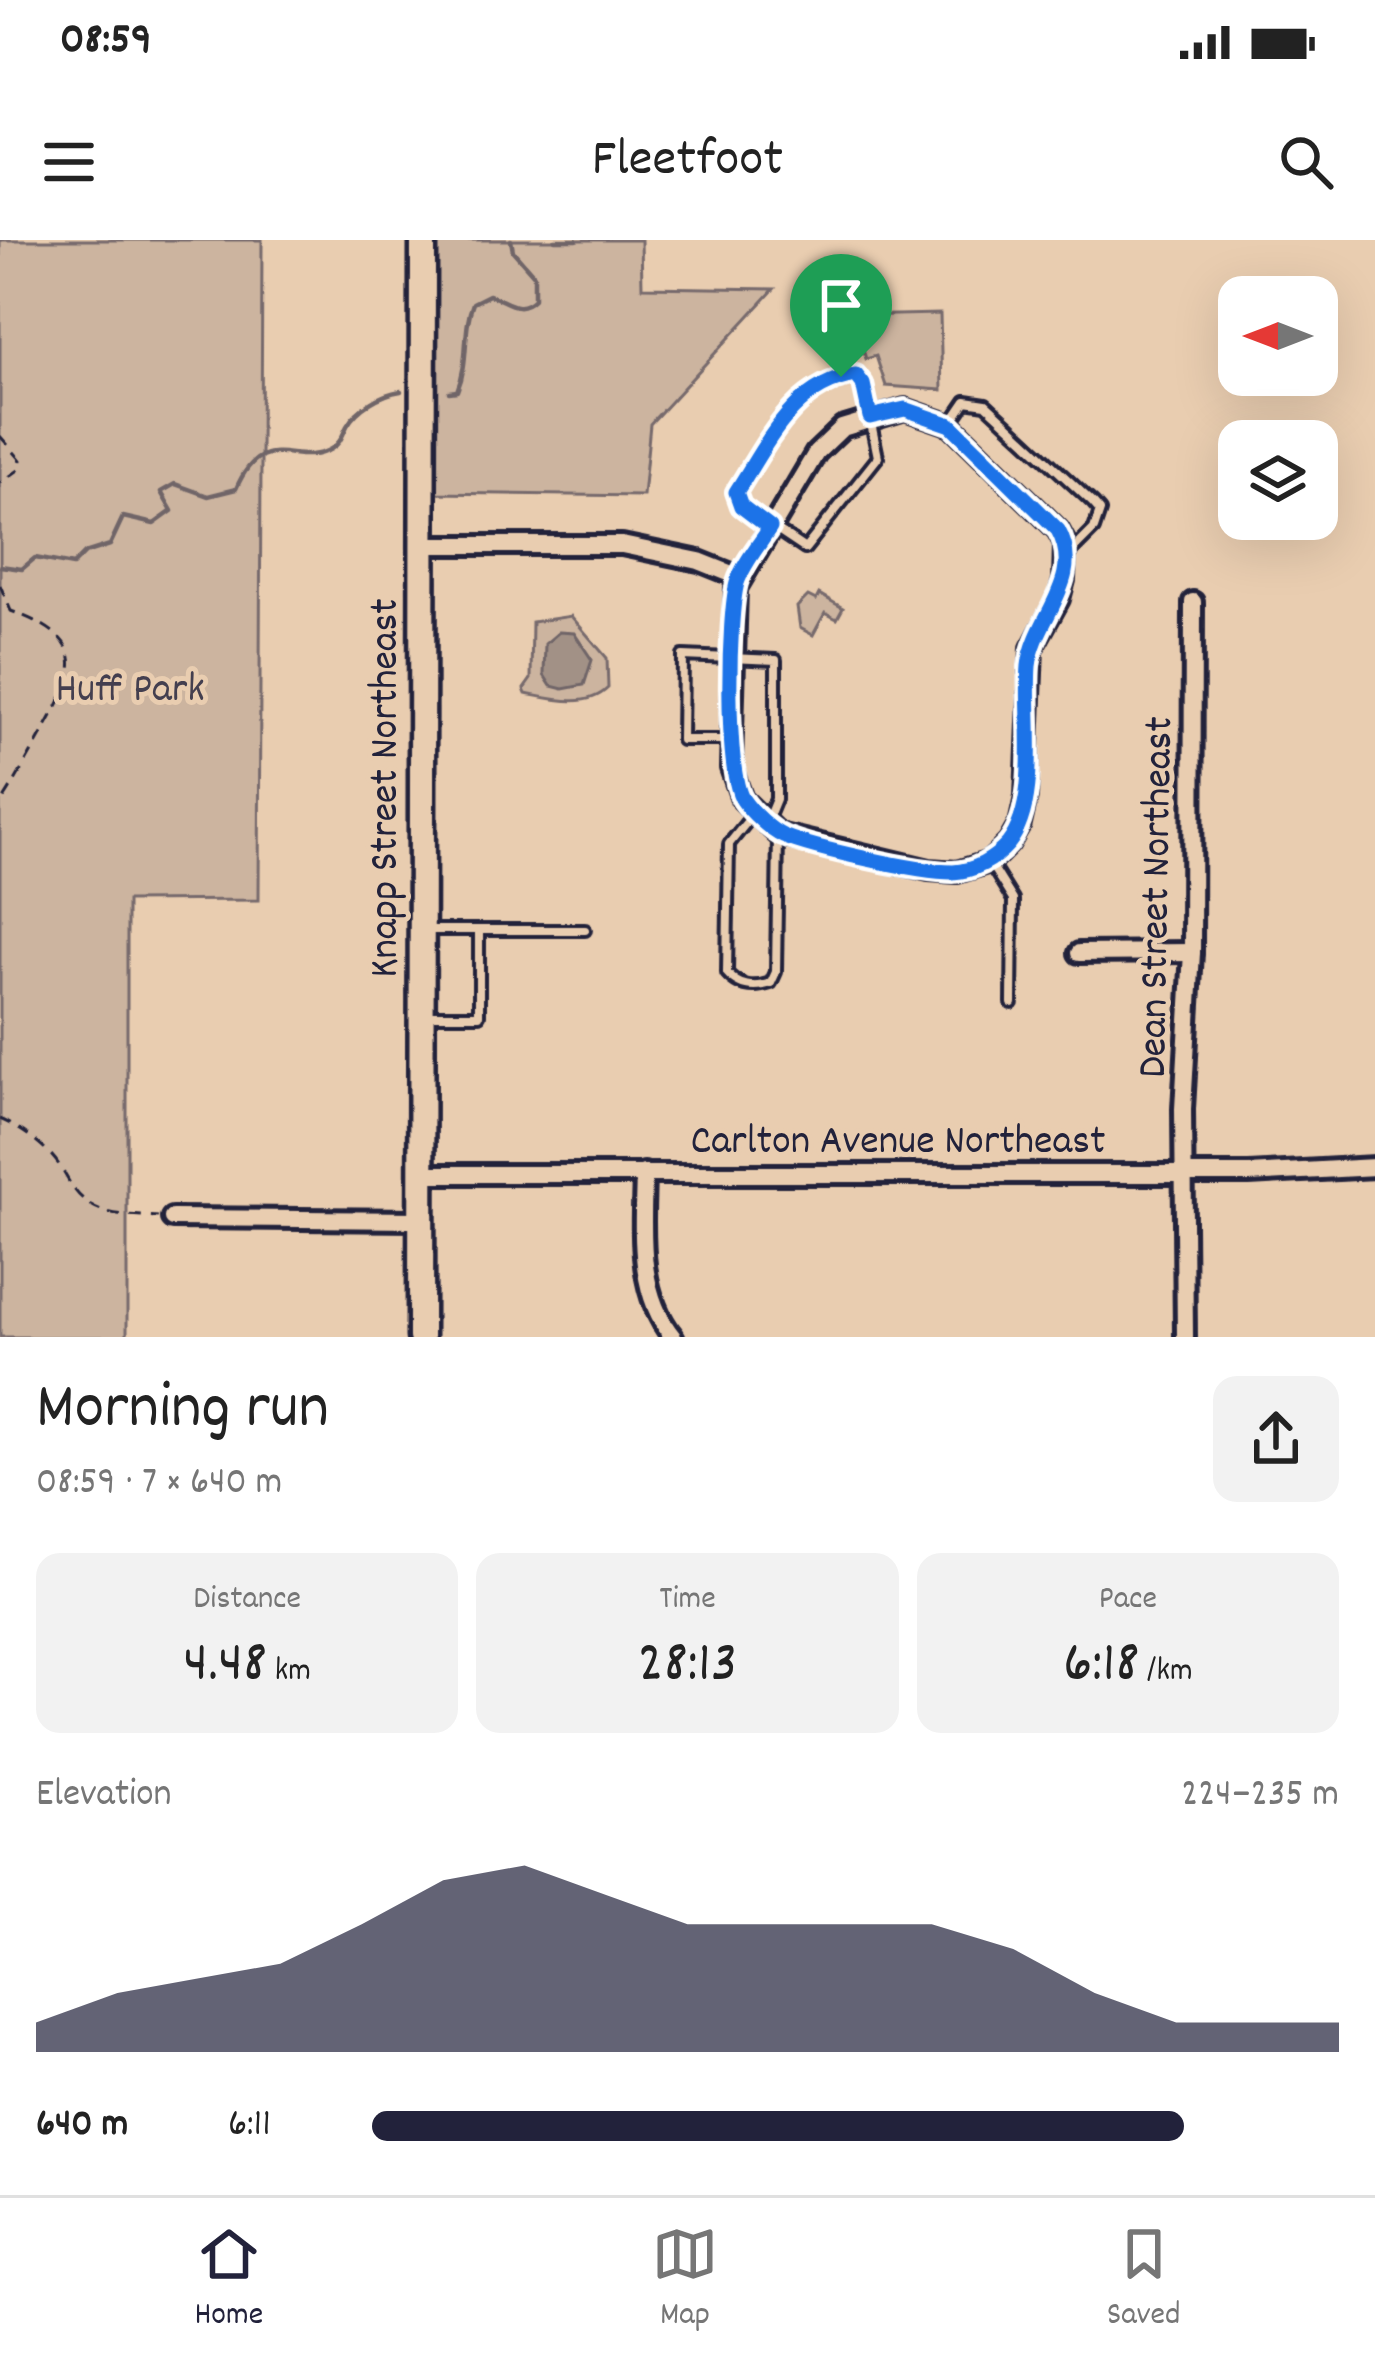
<!DOCTYPE html>
<html lang="en">
<head>
<meta charset="utf-8">
<style>
  :root { --surface:#fff; --page:#f2f2f2; --text:#222; --muted:#767676; --line:#e0e0e0; --accent:#22223b }
  body { margin:0; font-family:Dekko,sans-serif; background:var(--page); color:var(--text); height:100vh; display:flex; flex-direction:column; font-size:45px; white-space:nowrap }
  * { box-sizing:border-box; margin:0 }
  p { font-size:39px; color:var(--muted) }
  .icon { flex:none; width:66px; height:66px; fill:none; stroke:currentColor; stroke-width:2; stroke-linecap:round; stroke-linejoin:round }
  .map { position:relative; height:1097px; overflow:hidden }
  .sheet { display:flex; flex-direction:column; background:var(--surface); flex:1 }
  .sheet>* { flex:none }
  .needle { width:78px; rotate:270deg }
  .fabs { position:absolute; left:1218px; top:36px; display:grid; gap:24px }
  .fabs a { display:grid; place-items:center; width:120px; height:120px; border-radius:24px; background:var(--surface); box-shadow:0 12px 48px #0002; font-size:60px }
  .pin { position:absolute; display:grid; place-items:center; width:102px; height:102px; color:#fff; margin:-123px -51px; border-radius:50% 50% 50% 0; rotate:-45deg; box-shadow:0 0 12px #0007 }
  .pin .icon { rotate:45deg }
  .round { display:grid; place-items:center; flex:none; width:126px; height:126px; border-radius:24px; background:var(--page) }
  .summary { display:flex; align-items:center; justify-content:space-between; height:204px; padding:0 36px }
  h1 { font-size:66px; font-weight:600; line-height:90px }
  .metrics { display:grid; grid-template-columns:repeat(3,1fr); gap:18px; height:204px; padding:12px 36px }
  .metrics div { display:grid; align-content:center; border-radius:24px; background:var(--page); text-align:center }
  .metrics b { font-size:60px; font-weight:600 }
  .metrics small { font-size:33px; font-weight:400 }
  .metrics p { font-size:33px }
  .chart { height:336px; padding:24px 36px }
  .chart p { display:flex; justify-content:space-between }
  .chart svg { width:100%; height:216px; margin-top:12px; fill:var(--accent); opacity:.7 }
  ul { padding:0 36px; list-style:none; font-size:39px }
  li { display:grid; grid-template-columns:192px 144px 1fr; align-items:center; height:90px }
  li i { height:30px; border-radius:15px; background:var(--accent) }
  .status { display:flex; justify-content:space-between; align-items:center; height:84px; padding:0 60px; background:var(--surface); direction:ltr }
  .status svg { height:33px; fill:currentColor }
  header { display:flex; justify-content:space-between; align-items:center; height:156px; padding:0 36px; background:var(--surface); font-size:54px; font-weight:600 }
  .menu { display:flex; justify-content:space-around; align-items:center; height:168px; border-top:3px solid var(--line); background:var(--surface); font-size:33px; color:var(--muted) }
  .menu a { display:grid; justify-items:center; gap:6px }
  .menu .current { color:var(--accent) }
  .map>svg:first-child { display:block }
</style>
</head>
<body>
<div class="status"><b>08:59</b><svg viewBox="0 0 49 12"><path d="M0 12V9h3v3zM5 12V6h3v6zM10 12V3h3v9zM15 12V0h3v12zM26 1h20v11H26zM47 4h2v5h-2z"/></svg></div>
<header><svg class="icon" aria-label="menu" viewBox="0 0 24 24"><path d="M4 6h16M4 12h16M4 18h16"/></svg>Fleetfoot<svg class="icon" aria-label="search" viewBox="0 0 24 24"><circle cx="10" cy="10" r="6"/><path d="M15 15l6 6"/></svg></header>
<div class="map">
<svg width="1375" height="1097" viewBox="0 0 1375 1097">
  <rect width="100%" height="100%" fill="#e9cdb0"/>
  <filter id="ink" filterUnits="userSpaceOnUse"><feTurbulence type="fractalNoise" baseFrequency=".00833" numOctaves="2"/><feDisplacementMap in="SourceGraphic" scale="24" xChannelSelector="R" yChannelSelector="G"/><feConvolveMatrix kernelMatrix="1 2 1 2 8 2 1 2 1" color-interpolation-filters="sRGB"/></filter>
  <g filter="url(#ink)">
    <!-- green -->
    <g fill="#ccb49f" stroke="#776b6d" stroke-width="3">
      <path d="M0,0H262L259,660L127,661V1097H0Z"/>
      <path d="M434,0H641L642,47L774,49L650,184L643,256L433,253Z"/>
      <path d="M940,74L942,150L886,146L876,116L866,119L852,76Z"/>
      <path d="M819,354L843,368L837,379L825,373L813,395L800,388L797,367L808,356L816,360Z"/>
      <path d="M571,376L607,418L608,448C587,469 552,459 526,454L524,449L531,439L532,382Z"/>
    </g>
    <!-- water -->
    <path fill="#a29186" stroke="#6f6568" stroke-width="3" d="M559,392L574,393L592,420L584,445L563,449L551,446L544,435L545,404Z"/>
    <g fill="none" stroke-linecap="round" stroke-linejoin="round">
      <!-- stream -->
      <g stroke="#6f6568" stroke-width="4.5">
        <path d="M555,0H576"/>
        <path d="M449,152L457,151C470,120 462,91 473,63L489,55C506,60 518,75 534,59V35L513,11L511,0"/>
        <path d="M0,326L22,329L35,318L73,325L85,313L110,305L123,277L154,284L172,271L161,252L175,244L208,256L236,249C263,185 295,230 331,209C341,203 342,196 347,186C357,168 381,154 401,151"/>
      </g>
      <!-- service casing -->
      <g stroke="#22223b" stroke-width="16">
        <g id="service">
          <path d="M856,135L863,144L878,217L805,309L741,266L736,252C767,204 793,144 856,135Z"/>
          <path d="M951,183L966,161L986,164L1093,263L1100,271L1094,289L1067,316"/>
          <path d="M728,500H682L683,416L776,420V559L767,581"/>
          <path d="M754,573L729,604L727,733C739,747 753,749 771,743L776,732L778,594"/>
          <path d="M990,623L1013,660L1012,763"/>
          <path d="M428,690H585"/>
          <path d="M427,775H479V690"/>
        </g>
      </g>
      <!-- minor casing -->
      <g stroke="#22223b" stroke-width="26">
        <g id="minor">
          <path d="M905,169L951,185L1058,290L1065,303L1064,340L1059,359L1032,408L1026,557L1020,584L1009,603L990,622L957,632L929,630L778,594L742,559L731,528L736,348L816,213L842,188Z"/>
          <path d="M421,305H622L699,321L739,337"/>
          <path d="M1079,713L1192,712"/>
          <path d="M644,933C643,988 636,1051 673,1097"/>
          <path d="M421,934H1249L1375,927"/>
          <path d="M172,978L421,980"/>
          <path d="M1185,1097L1183,869L1192,712L1193,362"/>
        </g>
      </g>
      <!-- secondary casing -->
      <g stroke="#22223b" stroke-width="33">
        <path id="secondary" d="M421,1097L423,0"/>
      </g>
      <!-- path -->
      <g stroke="#22223b" stroke-width="3" stroke-dasharray="12 9" stroke-linecap="butt">
        <path d="M0,196L21,220L20,229L0,243"/>
        <path d="M0,345L11,371C90,400 79,428 43,492C29,516 16,541 0,565"/>
        <path d="M0,879C21,888 49,908 61,928C70,943 75,955 91,965C110,977 136,975 158,977"/>
      </g>
      <!-- service -->
      <use href="#service" stroke="#e9cdb0" stroke-width="8"/>
      <!-- minor -->
      <use href="#minor" stroke="#e9cdb0" stroke-width="16"/>
      <!-- secondary -->
      <use href="#secondary" stroke="#e9cdb0" stroke-width="24"/>
    </g>
  </g>
  <g fill="none" stroke-linecap="round" stroke-linejoin="round" filter="url(#ink)">
    <!-- route casing -->
    <g stroke="#fff" stroke-width="24">
      <path id="route" d="M856,135L863,144L870,177L905,169L951,185L1058,290C1086,340 1034,378 1029,426C1025,477 1041,563 1008,604C994,620 974,631 953,632C919,632 815,609 783,596C770,590 751,572 743,560C725,534 728,376 737,343C743,324 759,305 770,288L741,266L736,252C767,204 793,144 856,135Z"/>
    </g>
    <!-- route -->
    <use href="#route" stroke="#1a73e8" stroke-width="15"/>
  </g>
  <g text-anchor="middle" stroke-width="10" stroke-linejoin="round" paint-order="stroke">
    <!-- park labels -->
    <g font-size="42" fill="#443f4f" stroke="#e9cdb0">
      <text x="130" y="460">Huff Park</text>
    </g>
    <!-- street labels -->
    <g font-size="42" fill="#22223b" stroke="#e9cdb0">
      <text transform="translate(381 548) rotate(-90)" y="15">Knapp Street Northeast</text>
      <text transform="translate(1152 657) rotate(-89)" y="15">Dean Street Northeast</text>
      <text x="898" y="912">Carlton Avenue Northeast</text>
    </g>
  </g>
</svg>
<div class="fabs">
<a><svg class="needle" viewBox="-14 -14 28 28"><path d="M0-13l5 13h-10z" fill="#e53935"/><path d="M0 13l5-13h-10z" fill="#767676"/></svg></a>
<a><svg class="icon" aria-label="layers" viewBox="0 0 24 24"><path d="M12 4l9 5-9 5-9-5zM3 14l9 5 9-5"/></svg></a>
</div>
<div class="pin" style="left:841px;top:137px;background:#1e9e55"><svg class="icon" aria-label="arrive" viewBox="0 0 24 24"><path d="M6 21V4h12l-3 4 3 4H6"/></svg></div>
</div>
<section class="sheet">
<div class="summary"><div><h1>Morning run</h1><p>08:59 · 7 × 640 m</p></div><a class="round"><svg class="icon" aria-label="share" viewBox="0 0 24 24"><path d="M12 15V3M7 8l5-5 5 5M5 13v7h14v-7"/></svg></a></div>
<div class="metrics">
<div><p>Distance</p><b>4.48<small> km</small></b></div>
<div><p>Time</p><b>28:13</b></div>
<div><p>Pace</p><b>6:18<small> /km</small></b></div>
</div>
<div class="chart"><p><span>Elevation</span>224–235 m</p>
<svg viewBox="0 0 160 44" preserveAspectRatio="none"><path d="M0 44V38L10 32L20 29L30 26L40 18L50 9L60 6L70 12L80 18L90 18L100 18L110 18L120 23L130 32L140 38L150 38L160 38V44z"/></svg>
</div>
<ul>
<li><b>640 m</b>6:11<i style="width:84%"></i></li>
</ul>
</section>
<nav class="menu">
<a class="current"><svg class="icon" aria-label="home" viewBox="0 0 24 24"><path d="M3 11l9-7 9 7M6 9v11h12V9"/></svg>Home</a>
<a><svg class="icon" aria-label="map" viewBox="0 0 24 24"><path d="M3 6l6-2 6 2 6-2v14l-6 2-6-2-6 2zM9 4v14M15 6v14"/></svg>Map</a>
<a><svg class="icon" aria-label="saved" viewBox="0 0 24 24"><path d="M7 4h10v16l-5-4-5 4z"/></svg>Saved</a>
</nav>
</body>
</html>
